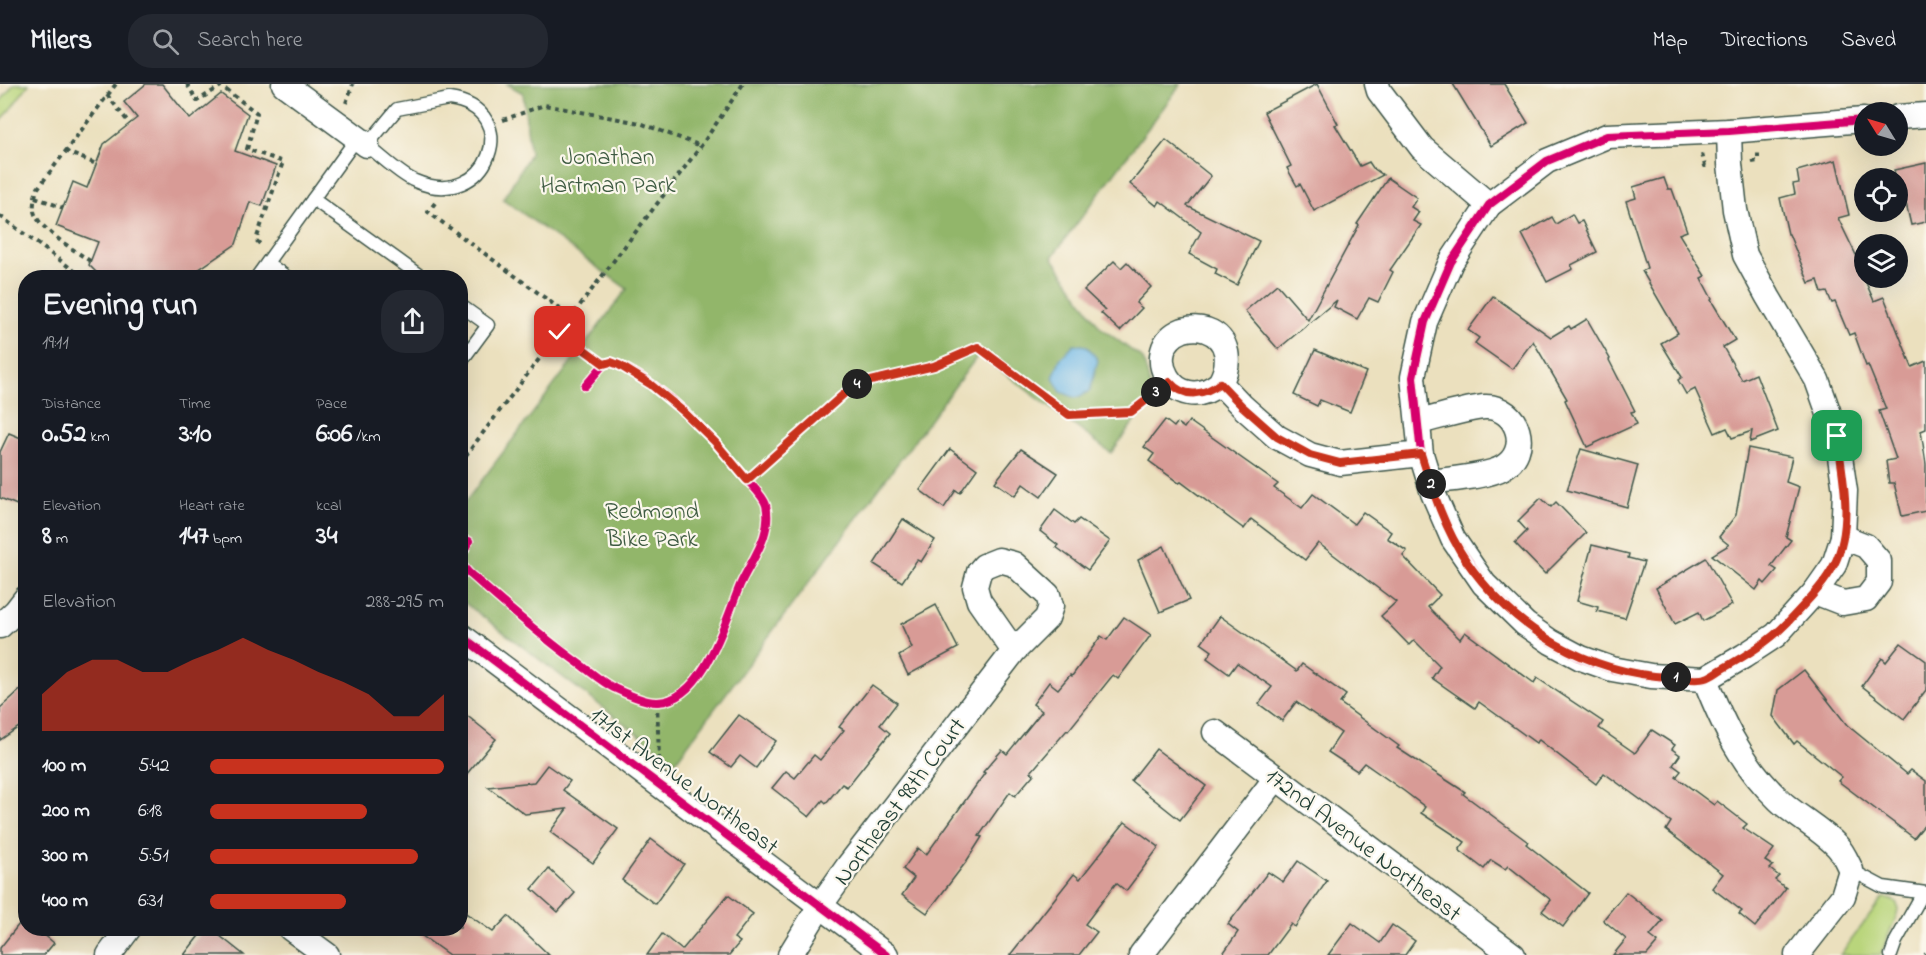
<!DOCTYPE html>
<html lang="en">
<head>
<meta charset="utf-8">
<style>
  :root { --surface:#171b24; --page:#242831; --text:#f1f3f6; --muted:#9ea1a6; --line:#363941; --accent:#c8321e }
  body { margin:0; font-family:"Indie Flower",sans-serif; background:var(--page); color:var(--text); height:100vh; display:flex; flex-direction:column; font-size:22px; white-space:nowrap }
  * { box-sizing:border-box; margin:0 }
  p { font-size:20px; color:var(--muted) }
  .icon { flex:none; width:33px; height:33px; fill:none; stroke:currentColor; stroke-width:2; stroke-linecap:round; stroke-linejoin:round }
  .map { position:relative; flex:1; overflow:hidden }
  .drawer { position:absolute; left:18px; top:186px; width:450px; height:666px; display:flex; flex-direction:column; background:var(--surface); border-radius:24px; box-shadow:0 6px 24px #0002 }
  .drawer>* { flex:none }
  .needle { width:39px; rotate:307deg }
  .fabs { position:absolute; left:1854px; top:18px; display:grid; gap:12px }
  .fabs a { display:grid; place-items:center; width:54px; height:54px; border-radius:50%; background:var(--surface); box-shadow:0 6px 24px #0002; font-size:30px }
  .pin { position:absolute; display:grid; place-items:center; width:51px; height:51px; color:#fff; margin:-26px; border-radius:12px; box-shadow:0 3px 9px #0006 }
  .km { position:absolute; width:30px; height:30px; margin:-15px; border-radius:50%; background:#222; color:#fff; font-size:16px; line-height:30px; text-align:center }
  .round { display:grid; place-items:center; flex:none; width:63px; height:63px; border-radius:24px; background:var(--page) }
  .summary { display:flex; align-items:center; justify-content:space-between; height:102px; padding:0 24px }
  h1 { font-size:33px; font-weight:700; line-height:45px }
  .figures { display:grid; grid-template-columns:repeat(3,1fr); gap:9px; height:102px; padding:6px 24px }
  .figures div { display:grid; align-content:center }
  .figures b { font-size:26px; font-weight:700 }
  .figures small { font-size:16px; font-weight:400 }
  .figures p { font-size:16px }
  .chart { height:168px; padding:12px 24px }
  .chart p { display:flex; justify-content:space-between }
  .chart svg { width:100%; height:108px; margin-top:6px; fill:var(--accent); opacity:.7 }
  ul { padding:0 24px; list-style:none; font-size:20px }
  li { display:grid; grid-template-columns:96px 72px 1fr; align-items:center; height:45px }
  li i { height:15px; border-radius:8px; background:var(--accent) }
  header { display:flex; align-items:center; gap:36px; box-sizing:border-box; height:84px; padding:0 30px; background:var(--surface); border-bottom:2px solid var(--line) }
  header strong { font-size:28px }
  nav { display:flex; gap:33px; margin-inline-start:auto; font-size:21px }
  .search { width:420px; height:54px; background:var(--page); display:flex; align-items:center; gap:15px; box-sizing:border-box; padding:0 21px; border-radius:24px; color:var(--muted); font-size:22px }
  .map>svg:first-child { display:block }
</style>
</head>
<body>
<header>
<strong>Milers</strong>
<div class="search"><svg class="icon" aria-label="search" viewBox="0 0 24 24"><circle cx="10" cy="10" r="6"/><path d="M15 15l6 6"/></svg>Search here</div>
<nav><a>Map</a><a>Directions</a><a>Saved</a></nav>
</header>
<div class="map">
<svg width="1926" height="871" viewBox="0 0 1926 871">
  <rect width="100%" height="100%" fill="#fbf7ec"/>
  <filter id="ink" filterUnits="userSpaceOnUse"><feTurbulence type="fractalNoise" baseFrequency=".0167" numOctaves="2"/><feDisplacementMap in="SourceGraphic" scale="12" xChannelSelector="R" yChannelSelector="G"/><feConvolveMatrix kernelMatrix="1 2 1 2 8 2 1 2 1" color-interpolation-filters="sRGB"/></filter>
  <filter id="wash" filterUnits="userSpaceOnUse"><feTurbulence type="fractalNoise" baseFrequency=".008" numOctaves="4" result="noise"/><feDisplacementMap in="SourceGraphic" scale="24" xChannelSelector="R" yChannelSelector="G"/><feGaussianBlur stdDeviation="1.35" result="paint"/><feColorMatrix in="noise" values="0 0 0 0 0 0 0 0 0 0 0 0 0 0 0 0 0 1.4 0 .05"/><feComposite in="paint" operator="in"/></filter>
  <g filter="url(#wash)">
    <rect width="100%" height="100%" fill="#ebe0be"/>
    <!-- green -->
    <g fill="#b9d57b" stroke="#6c8958" stroke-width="1.5">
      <path d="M14,0H29L0,39V18Z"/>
      <path d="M1883,814C1910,814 1893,839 1888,852C1885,858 1884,865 1881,871H1840Z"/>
    </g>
    <!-- forest -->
    <path fill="#92b66b" stroke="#587a50" stroke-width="1.5" d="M507,0H1181L1052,173L1100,243L1143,275L1153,312L1111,369L979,270L675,678L461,516L460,425L627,205L503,115L530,70L523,9Z"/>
    <!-- water -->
    <path fill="#6eb7e6" stroke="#467a8d" stroke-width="1.5" d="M1074,260L1087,262L1098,276L1090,307L1076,314L1061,308L1053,294L1060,275Z"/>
    <g id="blocks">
      <!-- building -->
      <g fill="#d89b96">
        <path d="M146,0H162L190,35L221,10L248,30L235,67L276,82L262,122L250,118L236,160L198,186L204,194H102L89,181L98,158L56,142L73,98L87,104L104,60L137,34L124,18Z"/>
        <path d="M1317,0L1338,40L1335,41L1360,82L1369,78L1373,84L1383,91L1314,127L1300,100L1297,102L1287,84L1291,82L1264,28Z"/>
        <path d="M1453,0H1504L1528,39L1491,62Z"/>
        <path d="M1166,56L1211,92L1187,122L1259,157L1237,201L1215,190L1217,185L1189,170L1201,148L1160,117L1157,122L1130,100Z"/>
        <path d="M1836,76L1849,131L1838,134L1856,171L1860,169L1864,180V194L1874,217L1884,213L1912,283L1926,277V345L1921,347L1926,380V427L1902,432L1894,399H1889L1886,377L1896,375L1879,327L1886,325L1868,281L1866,282L1854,249L1849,251L1835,218L1832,219L1827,208L1822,209L1818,196L1809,199L1789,150H1788L1780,114L1795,110L1793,100L1799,99L1797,87Z"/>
        <path d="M1926,79V138L1911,141L1902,102L1898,103V94H1896L1894,86Z"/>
        <path d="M1388,94L1417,114L1411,123L1419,128L1413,137L1421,141L1390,186L1393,188L1378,218L1369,214L1357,235L1334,223L1337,216L1278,265L1245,227L1277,200L1308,236L1359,141L1357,140Z"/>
        <path d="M1664,94L1668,105H1672L1687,147L1679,150L1705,192L1701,194L1712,215L1711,216L1735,256L1723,263L1742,296L1756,290L1778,347L1750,358L1752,347L1732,354L1727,344L1715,349L1695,305L1686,310L1678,296L1682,293L1661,259L1678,249L1642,187L1647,184L1626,117L1636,114L1633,103Z"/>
        <path d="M1572,130L1577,139L1582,137L1597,168L1571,181L1573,185L1547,198L1522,150L1552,133L1556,140Z"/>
        <path d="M1114,177L1121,184L1127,178L1151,203L1136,219L1142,224L1120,247L1101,229L1105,226L1084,206Z"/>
        <path d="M1493,212L1551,253L1569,242L1571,245L1587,235L1610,275L1609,276L1635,327L1631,328L1637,340L1587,363L1565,316L1567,315L1533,257L1512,285L1475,259L1479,254L1468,246Z"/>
        <path d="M1315,266L1366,288L1350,328L1320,316L1317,322L1294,311Z"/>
        <path d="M1165,336L1174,343L1177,339L1184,344L1189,337L1278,400L1274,404L1302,424L1313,410L1354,440L1363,428L1391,448L1387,454L1407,467L1403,472L1440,511L1428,523L1460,555L1465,548L1534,599L1537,594L1603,638L1599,644L1635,669L1652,646L1675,661L1672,665L1680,671L1673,681L1681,687L1676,693L1714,721L1717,717L1747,740L1743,744L1774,765L1765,777L1773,782L1770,785L1779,792L1775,796L1786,804L1755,843L1739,830L1742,827L1712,804L1723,790L1666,746L1671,738L1604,689L1596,700L1539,656L1536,659L1479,618L1475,624L1432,594L1440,582L1414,556L1409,561L1381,532L1396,518L1318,459L1305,476L1251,435L1244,445L1181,398L1179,399L1149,377L1154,370L1144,363Z"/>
        <path d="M9,349L26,356V403L17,421L0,414V368Z"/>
        <path d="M1748,364L1792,373L1786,398L1799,403L1786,453L1791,456L1771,482L1777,486L1765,500L1762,497L1756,506L1712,471L1729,461L1719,453L1736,431Z"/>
        <path d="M950,365L977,385L960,409L956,406L944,424L920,406Z"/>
        <path d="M1021,365L1058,389L1041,413L1023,400L1015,412L995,398Z"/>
        <path d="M1581,365L1638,381L1627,423L1567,406Z"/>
        <path d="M1541,414L1551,423L1556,418L1586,449L1545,490L1515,459L1527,447L1518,437Z"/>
        <path d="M1055,426L1074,440L1079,435L1110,457L1088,486L1056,463L1058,461L1040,447Z"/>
        <path d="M903,435L935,456L921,478L917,476L902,498L874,480Z"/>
        <path d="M1592,461L1629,470L1628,474L1644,478L1625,534L1597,527L1598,523L1577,517Z"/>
        <path d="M1164,462L1189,516L1160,528L1138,476Z"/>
        <path d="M1706,474L1732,521L1703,537L1699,528L1675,540L1656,504Z"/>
        <path d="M936,521L958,564L908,591L899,572L912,564L901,540Z"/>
        <path d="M1220,532L1297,587L1302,580L1346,611L1340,619L1399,662L1397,664L1465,708L1463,710L1528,758L1526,760L1588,809L1563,843L1542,827L1551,816L1508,782L1505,785L1491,776L1484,785L1459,766L1465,758L1421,729L1425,723L1404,707L1364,679L1357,687L1328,668L1341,649L1296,618L1282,637L1259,620L1272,603L1237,579L1229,590L1207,574L1212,567L1201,559Z"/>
        <path d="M1124,533L1151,551L1118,595L1113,591L1068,647L1067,646L1031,688L1034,690L1015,712L1010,708L979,752L982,753L966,778L927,829L902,811L914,794L903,785L918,764L926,771L985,689L983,688L1002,666L1007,670L1042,627L1033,620L1049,598L1058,605L1070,591L1072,592L1101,552L1107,556Z"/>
        <path d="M1901,559L1926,577V606L1904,635L1862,602L1882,574L1886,578Z"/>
        <path d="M1804,586L1847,641L1907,690L1911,686L1926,697V739L1914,754L1838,697L1842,693L1797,657L1794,660L1773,632L1778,606Z"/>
        <path d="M26,601V638L0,656V624Z"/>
        <path d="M872,601L897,619L880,641L890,649L847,703L842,700L826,719L823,716L809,733L772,704L786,687L795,694L814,671L820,676L844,646L839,643Z"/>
        <path d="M460,626L496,655L460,698Z"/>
        <path d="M739,631L776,657L756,684L740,672L731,683L710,668Z"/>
        <path d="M1156,665L1206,702L1180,736L1131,697Z"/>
        <path d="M547,681L570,697L563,706L618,745L593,779L550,748L567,725L525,730L488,703L534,698Z"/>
        <path d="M1125,738L1159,763L1126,807L1116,799L1085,840L1097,848L1079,871H1010L1074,790L1080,795Z"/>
        <path d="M651,755L684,780L655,820L622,796Z"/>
        <path d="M1298,777L1327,797L1295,843L1291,840L1268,871H1222L1238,848L1228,840L1268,788L1283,798Z"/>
        <path d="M549,785L575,809L558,828L532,805Z"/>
        <path d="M1626,808L1663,837L1650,852L1658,858L1647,871H1613L1626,855L1603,836Z"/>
        <path d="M728,811L753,830L734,854L740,858L729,871H647L662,850L682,866Z"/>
        <path d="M460,825L493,848L508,832L549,871H449L411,844H460Z"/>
        <path d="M23,835L26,837V844H36L54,859L44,871H0V864Z"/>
        <path d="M1352,839L1380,859L1392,841L1415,857L1405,871H1328Z"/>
        <path d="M205,844H210L244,871H184Z"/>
      </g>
    </g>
  </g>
  <g filter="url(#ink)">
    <use href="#blocks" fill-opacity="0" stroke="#3e5549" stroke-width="1.5"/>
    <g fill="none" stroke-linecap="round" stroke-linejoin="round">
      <!-- service casing -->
      <g stroke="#3e5549" stroke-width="15">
        <g id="service">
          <path d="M449,15C525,25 489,129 415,97C402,92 379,71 367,61L397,25Z"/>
          <path d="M313,115L423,194"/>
          <path d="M267,179L288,194"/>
          <path d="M256,194L357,54"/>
          <path d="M460,221L488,241L460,279"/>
          <path d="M1851,786L1883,803L1926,809"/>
          <path d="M1891,871L1896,857L1923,809"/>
        </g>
      </g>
      <!-- minor casing -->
      <g stroke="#3e5549" stroke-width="27">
        <g id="minor">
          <path d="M284,0L367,61"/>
          <path d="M1377,0L1379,7L1422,64L1489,121"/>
          <path d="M1898,33L1926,31"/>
          <path d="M1220,299C1174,336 1137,264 1183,246C1190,244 1198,243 1206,246C1230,254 1231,280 1220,299L1242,322L1277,353L1310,371L1340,379L1421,370"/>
          <path d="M1418,338C1437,334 1467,324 1485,323C1519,322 1532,368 1502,384C1486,393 1449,395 1430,398"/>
          <path d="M1815,508L1843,519L1866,515L1879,498V477L1866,462L1843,453"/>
          <path d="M0,542L16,527L26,514"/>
          <path d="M460,551L886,871"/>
          <path d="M1705,595L1651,592L1612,585L1581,574L1551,558L1525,540L1484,500L1453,455L1433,409L1421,370L1413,293L1425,238L1451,178L1489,121L1547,77L1607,52L1729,47L1864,36"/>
          <path d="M1705,595L1744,572L1776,551L1815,508L1834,481L1843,453L1845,407L1837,352L1817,296L1768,213L1745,171L1735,126L1730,80L1729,47"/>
          <path d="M1705,595C1723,641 1742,681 1779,716C1797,733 1820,744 1837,762C1843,768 1847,778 1851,786L1843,812L1797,871"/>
          <path d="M1215,648L1513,871"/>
          <path d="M290,844L327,871"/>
          <path d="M109,871L129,844"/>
          <path d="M790,871L820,822L849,781L1014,567L1047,534L1051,522L1048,511L1014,480L999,476L984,482L979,488L975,503L979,517L1014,567"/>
          <path d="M1141,871L1276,694"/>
        </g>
      </g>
      <!-- path -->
      <g stroke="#3e5549" stroke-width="4" stroke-dasharray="4.5 4.5" stroke-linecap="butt">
        <path d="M187,0L197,17L221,2L257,29L247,65L283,78L256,156L260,160L259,161"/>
        <path d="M107,11L130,40"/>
        <path d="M346,19L353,0"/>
        <path d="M503,36L544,21L640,39L701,62"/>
        <path d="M65,67L96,80"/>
        <path d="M1702,70L1705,82L1709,81"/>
        <path d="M1752,78L1758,77V66"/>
        <path d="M35,113L63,124"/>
        <path d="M435,119L428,128L571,233"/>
        <path d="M0,132L84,194"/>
        <path d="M90,177C76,167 37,144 34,127C33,120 35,110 38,104L116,0"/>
        <path d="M560,248L604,280"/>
        <path d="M460,379L701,62L743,0"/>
        <path d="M747,396L854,301L934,282L978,263L1069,331L1131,328L1153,311"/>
        <path d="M460,458L469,457"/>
        <path d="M657,618L659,674"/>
        <path d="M1925,871L1926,870"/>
      </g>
      <!-- service -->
      <use href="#service" stroke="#fff" stroke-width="12"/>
      <!-- minor -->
      <use href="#minor" stroke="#fff" stroke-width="24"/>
      <!-- cycleway casing -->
      <g stroke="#fbf7ec" stroke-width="11">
        <g id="cycleway">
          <path d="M469,457L461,472L463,482L469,489C505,521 542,553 581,581C592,589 603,599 614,604C624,609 647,619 658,618C704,616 726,535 740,501C751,476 773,451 766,421C763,411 750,400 744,392C710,351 662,297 611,278L604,280L585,302"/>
          <path d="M460,551L886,871"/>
          <path d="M1705,595L1651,592L1612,585L1581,574L1551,558L1525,540L1484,500L1453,455L1433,409L1421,370L1413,293L1425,238L1451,178L1489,121L1547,77L1607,52L1729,47L1864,36"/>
        </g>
      </g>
      <!-- cycleway -->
      <use href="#cycleway" stroke="#d6006c" stroke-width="8"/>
    </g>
  </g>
  <g fill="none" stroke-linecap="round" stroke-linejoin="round" filter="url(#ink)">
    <!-- route casing -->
    <g stroke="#fff" stroke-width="12">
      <path id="route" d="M560,248L604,280L611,278L619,281L650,300L684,328L715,358L747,396L854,301L934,282L978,263L1069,331L1131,328L1170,298C1184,315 1205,311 1220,299L1242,322L1277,353L1310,371L1340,379L1421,370C1433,408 1445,446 1467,478C1514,545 1587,589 1669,593C1680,594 1696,597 1706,594C1711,593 1717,588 1722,585C1745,572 1769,558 1788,538C1804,520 1823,503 1834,481C1854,442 1843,393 1837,352"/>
    </g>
    <!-- route -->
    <use href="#route" stroke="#c8321e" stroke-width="8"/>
  </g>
  <g text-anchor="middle" stroke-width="4.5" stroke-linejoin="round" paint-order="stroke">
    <!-- park labels -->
    <g font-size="24" fill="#3e5b42" stroke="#fbf7ec">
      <text x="608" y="80">Jonathan<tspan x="608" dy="28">Hartman Park</tspan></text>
      <text x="652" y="434">Redmond<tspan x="652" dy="28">Bike Park</tspan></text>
    </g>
    <!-- street labels -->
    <g font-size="24" fill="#1f3d34" stroke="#fbf7ec">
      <text transform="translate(685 696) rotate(37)" y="8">171st Avenue Northeast</text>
      <text transform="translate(899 717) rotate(-53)" y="8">Northeast 98th Court</text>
      <text transform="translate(1364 760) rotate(37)" y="8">172nd Avenue Northeast</text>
    </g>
  </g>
</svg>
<div class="fabs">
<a><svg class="needle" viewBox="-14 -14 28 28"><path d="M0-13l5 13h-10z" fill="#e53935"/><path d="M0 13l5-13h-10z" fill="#9ea1a6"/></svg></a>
<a><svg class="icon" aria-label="locate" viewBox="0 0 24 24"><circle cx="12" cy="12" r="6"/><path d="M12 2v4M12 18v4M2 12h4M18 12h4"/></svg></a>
<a><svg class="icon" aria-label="layers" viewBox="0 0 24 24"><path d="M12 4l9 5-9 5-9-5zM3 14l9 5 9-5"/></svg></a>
</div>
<div class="pin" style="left:1837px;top:352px;background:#1e9e55"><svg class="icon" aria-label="arrive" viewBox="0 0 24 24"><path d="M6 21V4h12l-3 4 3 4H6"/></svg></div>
<div class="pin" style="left:560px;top:248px;background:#d93025"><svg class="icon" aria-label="check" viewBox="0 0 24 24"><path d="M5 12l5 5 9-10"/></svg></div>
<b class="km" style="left:1676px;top:593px">1</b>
<b class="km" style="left:1431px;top:400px">2</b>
<b class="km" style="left:1156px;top:308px">3</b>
<b class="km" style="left:857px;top:300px">4</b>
<section class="drawer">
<div class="summary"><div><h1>Evening run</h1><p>19:11</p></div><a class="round"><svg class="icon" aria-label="share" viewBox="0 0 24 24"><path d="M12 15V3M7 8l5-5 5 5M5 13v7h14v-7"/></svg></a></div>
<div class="figures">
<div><p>Distance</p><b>0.52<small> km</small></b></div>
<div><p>Time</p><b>3:10</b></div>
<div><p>Pace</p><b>6:06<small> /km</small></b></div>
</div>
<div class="figures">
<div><p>Elevation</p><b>8<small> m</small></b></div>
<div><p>Heart rate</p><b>147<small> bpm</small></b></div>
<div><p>kcal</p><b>34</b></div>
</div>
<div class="chart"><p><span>Elevation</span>288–295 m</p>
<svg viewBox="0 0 160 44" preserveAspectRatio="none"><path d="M0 44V29L10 20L20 15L30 15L40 20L50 20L60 15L70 11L80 6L90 11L100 15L110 20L120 24L130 29L140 38L150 38L160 29V44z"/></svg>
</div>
<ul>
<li><b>100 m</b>5:42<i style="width:100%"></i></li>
<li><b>200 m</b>6:18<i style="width:67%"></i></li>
<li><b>300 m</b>5:51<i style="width:89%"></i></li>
<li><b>400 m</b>6:31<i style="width:58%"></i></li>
</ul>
</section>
</div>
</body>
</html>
